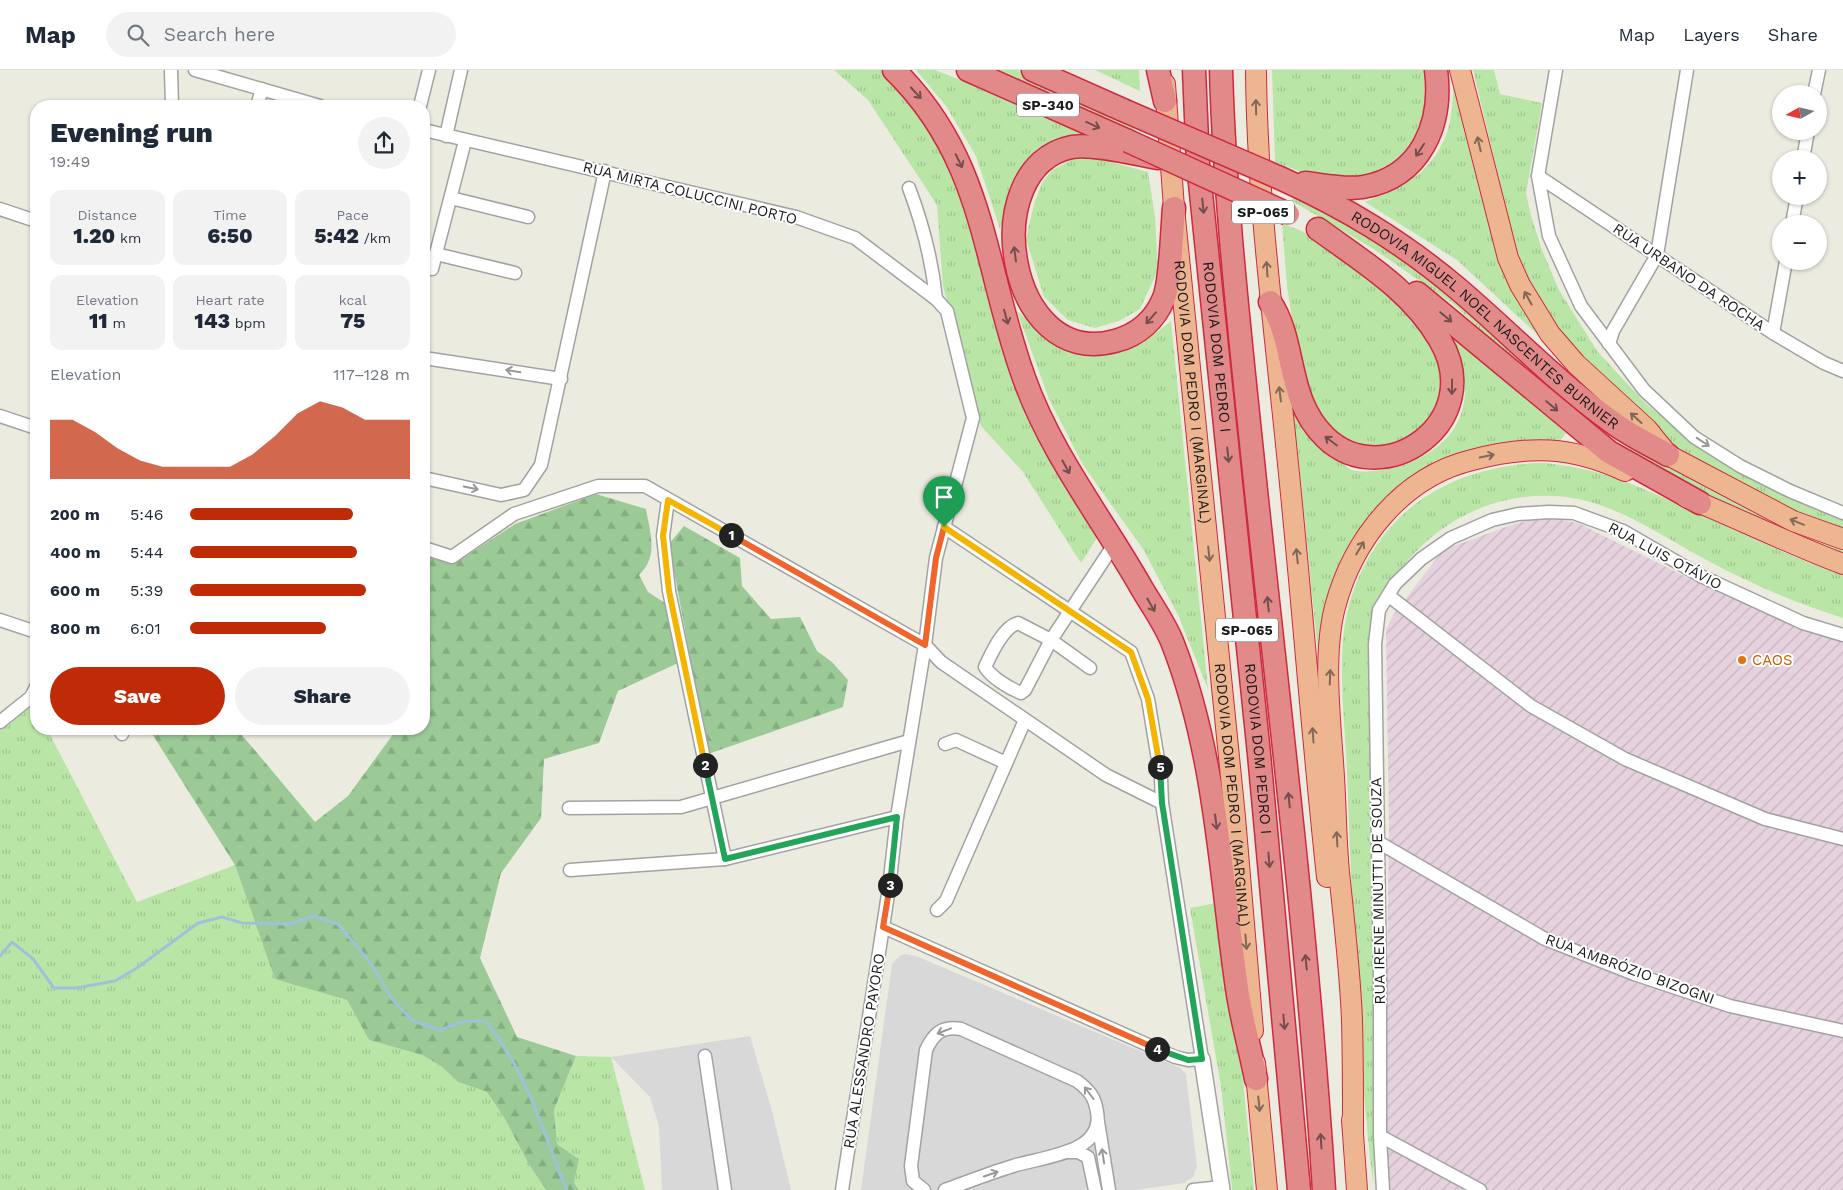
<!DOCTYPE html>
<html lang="en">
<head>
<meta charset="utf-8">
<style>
  :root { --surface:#fff; --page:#f2f2f3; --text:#1f2937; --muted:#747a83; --line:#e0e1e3; --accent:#bf2b06 }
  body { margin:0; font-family:"Work Sans",sans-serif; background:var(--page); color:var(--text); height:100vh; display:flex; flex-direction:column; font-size:19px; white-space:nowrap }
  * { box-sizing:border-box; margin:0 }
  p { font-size:16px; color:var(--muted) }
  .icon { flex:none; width:28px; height:28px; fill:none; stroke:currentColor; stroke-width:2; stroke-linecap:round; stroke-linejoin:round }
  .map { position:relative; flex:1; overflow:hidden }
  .side { position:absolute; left:30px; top:30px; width:400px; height:635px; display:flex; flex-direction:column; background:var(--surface); border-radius:20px; box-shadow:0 1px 4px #0004 }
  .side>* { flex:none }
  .needle { width:32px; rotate:262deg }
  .buttons { position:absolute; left:1772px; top:15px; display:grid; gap:10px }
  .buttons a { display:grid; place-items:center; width:55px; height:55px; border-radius:50%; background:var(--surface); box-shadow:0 1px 4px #0004; font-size:25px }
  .pin { position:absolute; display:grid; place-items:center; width:42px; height:42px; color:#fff; margin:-51px -21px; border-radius:50% 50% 50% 0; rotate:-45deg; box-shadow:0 0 5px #0007 }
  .pin .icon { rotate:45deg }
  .km { position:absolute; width:25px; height:25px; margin:-12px; border-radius:50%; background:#222; color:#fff; font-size:14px; line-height:25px; text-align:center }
  .round { display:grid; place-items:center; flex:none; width:52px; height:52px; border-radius:26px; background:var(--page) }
  .summary { display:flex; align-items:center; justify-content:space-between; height:85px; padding:0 20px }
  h1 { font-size:28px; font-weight:800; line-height:38px }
  .stats { display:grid; grid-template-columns:repeat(3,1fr); gap:8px; height:85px; padding:5px 20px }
  .stats div { display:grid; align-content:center; border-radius:12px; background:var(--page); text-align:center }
  .stats b { font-size:21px; font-weight:800 }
  .stats small { font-size:14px; font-weight:400 }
  .stats p { font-size:14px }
  .chart { height:140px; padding:10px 20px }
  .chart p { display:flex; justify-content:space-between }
  .chart svg { width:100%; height:90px; margin-top:5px; fill:var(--accent); opacity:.7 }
  .button { display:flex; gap:10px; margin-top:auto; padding:10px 20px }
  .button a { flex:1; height:58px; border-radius:30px; background:var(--accent); color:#fff; font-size:20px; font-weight:800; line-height:58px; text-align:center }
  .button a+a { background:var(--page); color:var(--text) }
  ul { padding:0 20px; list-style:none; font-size:16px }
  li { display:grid; grid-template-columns:80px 60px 1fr; align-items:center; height:38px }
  li i { height:12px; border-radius:6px; background:var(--accent) }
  header { display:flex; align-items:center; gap:30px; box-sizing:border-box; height:70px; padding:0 25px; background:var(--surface); border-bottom:1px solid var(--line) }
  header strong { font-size:24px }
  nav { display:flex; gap:28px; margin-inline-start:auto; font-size:18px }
  .search { width:350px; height:45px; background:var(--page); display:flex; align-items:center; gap:12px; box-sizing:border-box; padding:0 18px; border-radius:28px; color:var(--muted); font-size:19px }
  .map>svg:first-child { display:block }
</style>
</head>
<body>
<header>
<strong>Map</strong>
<div class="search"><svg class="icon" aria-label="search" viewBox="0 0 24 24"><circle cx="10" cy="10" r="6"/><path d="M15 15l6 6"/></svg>Search here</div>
<nav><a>Map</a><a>Layers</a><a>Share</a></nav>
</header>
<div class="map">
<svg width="1843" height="1120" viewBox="0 0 1843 1120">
  <defs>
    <pattern id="industrial-furrows" width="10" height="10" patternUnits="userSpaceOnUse" patternTransform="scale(1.25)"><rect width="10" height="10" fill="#e5d2de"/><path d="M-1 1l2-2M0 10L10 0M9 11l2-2" fill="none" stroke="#c4b4be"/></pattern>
    <pattern id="grass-tufts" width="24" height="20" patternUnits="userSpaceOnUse" patternTransform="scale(1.25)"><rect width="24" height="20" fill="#b9e6a6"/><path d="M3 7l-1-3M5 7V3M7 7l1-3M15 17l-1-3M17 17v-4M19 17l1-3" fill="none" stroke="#9ec58e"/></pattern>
    <pattern id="forest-firs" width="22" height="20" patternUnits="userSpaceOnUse" patternTransform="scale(1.25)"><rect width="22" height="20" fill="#9bca96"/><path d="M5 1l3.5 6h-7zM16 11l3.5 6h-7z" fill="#85ad81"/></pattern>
  </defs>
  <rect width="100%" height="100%" fill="#ecebe0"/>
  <!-- residential -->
  <g fill="#d9d8d8">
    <path d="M905,884L916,886L1180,998L1186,1004L1197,1097L1193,1107L1184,1113L1136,1120H861L892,894L900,886Z"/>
    <path d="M750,966L772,1041L791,1120H662L659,1056L650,1027L611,987Z"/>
  </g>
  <!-- industrial -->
  <path fill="url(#industrial-furrows)" d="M1545,447L1578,453L1686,507L1817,565L1843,571V1120H1390L1385,1058L1389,757L1386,559L1394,544L1443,480L1514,454Z"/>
  <!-- grass -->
  <g fill="url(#grass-tufts)">
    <path d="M834,0H888L941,63L991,220L1100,463L1081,493L1023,402L981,356L943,216L937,135L868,30Z"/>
    <path d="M916,0H935L1009,29L1088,65L1042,79L1012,111L1000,159L976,86L946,36Z"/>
    <path d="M989,0H1018L1135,53L1131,66Z"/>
    <path d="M1095,0H1139L1140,21Z"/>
    <path d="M1272,0H1427L1429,28L1417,69L1391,97L1358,108L1311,106L1275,92Z"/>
    <path d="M1473,0H1494L1500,24L1542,33L1526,123L1530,142L1542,180L1559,220L1597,281L1646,334L1700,376L1843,446V464L1814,454L1688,387L1666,370L1564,269L1531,214L1515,176Z"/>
    <path d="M1454,15L1507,208L1538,265L1457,190L1365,132C1402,116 1430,106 1446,65C1452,51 1452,31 1454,15Z"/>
    <path d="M1076,88L1100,89L1148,102L1155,147L1158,200L1140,239L1119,251L1095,258L1068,250L1044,227L1026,169L1034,134L1042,113L1052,100Z"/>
    <path d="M1294,123L1412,192L1542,306L1843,475V488L1719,432L1658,397L1598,358L1541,315L1452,233L1372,178L1292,131Z"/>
    <path d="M1282,153L1323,170L1416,247L1444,298L1435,351L1409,372L1368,380L1340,369L1319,350L1300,300L1287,216Z"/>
    <path d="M1017,241L1060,277L1100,286L1143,273L1171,251L1208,619L1178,545L1143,479L1083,395L1049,329Z"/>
    <path d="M1448,259L1566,363L1559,372L1425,400L1387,426L1340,492L1325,550L1319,594L1297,373L1289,330C1296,341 1302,357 1311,366C1319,374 1328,380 1337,387C1341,391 1347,398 1352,400C1364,404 1393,399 1404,395C1471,369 1478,319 1448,259Z"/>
    <path d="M1543,393C1598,397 1639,416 1688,439C1739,462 1790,487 1843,505V548C1798,534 1756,516 1714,494C1677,475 1640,449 1600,435C1540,414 1473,430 1427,471C1394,501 1373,533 1368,577L1374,810L1375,1053L1373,1114C1357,978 1352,839 1347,701C1345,646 1334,577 1352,525C1381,438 1454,395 1543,393Z"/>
    <path d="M31,627L36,638V659H47L137,832L235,795L275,908L347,930L369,970L422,985L441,996L458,1012L487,1022L505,1049L528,1093L546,1120H0V644Z"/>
    <path d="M1221,832L1237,951L1254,1120H1232L1221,1016L1190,838Z"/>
    <path d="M576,986L611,987L645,1120H579L574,1113L579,1089L557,1074L554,1040Z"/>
  </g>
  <!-- forest -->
  <g fill="url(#forest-firs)">
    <path d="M596,424L646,439C650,463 659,486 639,505L648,522L665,533L678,593L618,621L599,673L544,689L541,748L501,803L480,888L517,967L576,986L554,1040L557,1074L579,1089L574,1113L579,1120H546L528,1093L505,1049L487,1022L458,1012L441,996L422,985L369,970L347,930L275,909L235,795L149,659H237L315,752L348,726L397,659H424V481L459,491L515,454Z"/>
    <path d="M684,456L740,488L742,516L771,549L800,547L817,581L832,592L848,610L843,637L708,684L669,474Z"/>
  </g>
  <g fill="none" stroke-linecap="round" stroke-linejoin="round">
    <!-- stream -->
    <path stroke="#a1c1d9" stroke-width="3" d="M0,886L12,872L33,889L54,918H76L115,911L137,898L198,853L222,847L242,853L290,854L314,846L338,854L372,895L392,929L413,951L440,960L465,951H485C526,998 543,1063 567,1120"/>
    <!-- minor casing -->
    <g stroke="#a2a2a2" stroke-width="15">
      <g id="minor">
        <path d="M171,0L172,36"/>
        <path d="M195,0L320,36"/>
        <path d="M1556,0L1538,106L1549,166L1581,236L1644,320L1694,367L1740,396L1790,421L1843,443"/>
        <path d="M1814,24L1819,0"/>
        <path d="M257,36L262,19"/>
        <path d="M420,36L429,0"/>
        <path d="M424,60L796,147L855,168L936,229L947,241L973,348L936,488L925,575L897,747L889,818L842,1120"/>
        <path d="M446,66L461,0"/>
        <path d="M1803,89L1808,61"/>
        <path d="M1538,106L1773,263L1824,293L1843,301"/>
        <path d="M909,118C923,155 932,190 936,229"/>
        <path d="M451,128L528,147"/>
        <path d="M0,139L36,151"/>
        <path d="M1792,154L1797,126"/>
        <path d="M436,184L515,203"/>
        <path d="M432,199L465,71"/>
        <path d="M1773,263L1786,191"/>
        <path d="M1609,274L1613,261L1657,185L1687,0"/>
        <path d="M424,288L561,309"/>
        <path d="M0,346L36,358"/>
        <path d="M424,408L501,425L524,420L541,395L605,101"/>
        <path d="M668,430L663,466L669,521L725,789"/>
        <path d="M424,478L452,487L514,444L598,416H645L925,575L941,592L1106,705L1162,733"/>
        <path d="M1389,526L1531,636L1625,689L1765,749L1843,769"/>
        <path d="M0,550L36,562"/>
        <path d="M1018,553L1051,570L1025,620L1021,623C1009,618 992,608 985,597C991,584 1003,557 1018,553Z"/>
        <path d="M1090,598L1051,570L1115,473"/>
        <path d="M0,652L31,627L36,617"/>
        <path d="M119,659L122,664"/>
        <path d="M945,674L956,670L1006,693"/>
        <path d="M569,738L681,737L909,671"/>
        <path d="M1378,772L1545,869L1634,904L1730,936L1843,961"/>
        <path d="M570,800L725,789L897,747"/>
        <path d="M937,840L946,831L1025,650"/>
        <path d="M883,857L1175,987L1188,990L1202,989L1162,733L1161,708L1148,629L1131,582L944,457"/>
        <path d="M705,986L725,1120"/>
        <path d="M1098,1052L1109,1120"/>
        <path d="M1380,1066L1480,1120"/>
        <path d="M1068,1082H1078L1088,1087L1095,1120"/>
        <path d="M924,1120L913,1111L911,1096L926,980C934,963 942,956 961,959L1077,1011C1089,1020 1095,1027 1097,1042C1105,1084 1040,1087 1013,1096C990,1103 967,1112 945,1120"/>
        <path d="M1193,1120L1222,1117"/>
        <path d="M1383,1120L1380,1066V910L1375,574L1379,540L1395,514L1421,489L1451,468L1492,450L1518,444L1549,442L1574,443L1623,461L1701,506L1803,553L1843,565"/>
      </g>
    </g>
    <!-- tertiary casing -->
    <g stroke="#a2a2a2" stroke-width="18">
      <path id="tertiary" d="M1202,989L1222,1120"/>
    </g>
    <!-- trunk casing -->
    <g stroke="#cf2940" stroke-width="22">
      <g id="trunk">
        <path d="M1256,0C1257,132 1275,262 1288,394C1302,531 1312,669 1327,807"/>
        <path d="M1460,0L1508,188L1520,215L1550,264L1576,294L1647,359L1668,385L1793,451L1843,469"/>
        <path id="s1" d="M1165,14L1174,138L1235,747L1253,961"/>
        <path d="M1686,427C1739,449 1790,474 1843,494"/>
        <path d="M1255,993L1267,1120"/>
        <path d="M1352,1050L1357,1120"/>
        <path d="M1353,1062C1353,1024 1353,987 1352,950C1350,900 1344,851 1339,802C1336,770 1336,739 1334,707C1331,656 1322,587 1335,537C1353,469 1402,407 1472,390C1529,375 1572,376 1625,401"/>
      </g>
    </g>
    <!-- motorway casing -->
    <g stroke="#cf2940" stroke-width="25">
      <g id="motorway">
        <path d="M894,0C986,90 983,195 1024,308C1051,384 1101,447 1141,517C1152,536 1166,555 1173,574C1216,685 1220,802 1237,918C1241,948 1250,978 1256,1009"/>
        <path d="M968,0L1128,71"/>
        <path d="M1033,0L1123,40"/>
        <path d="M1158,0L1165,31"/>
        <path id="s2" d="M1194,0L1198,94L1259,684L1299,1120"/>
        <path d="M1221,0C1225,138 1241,274 1255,411C1280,647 1309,883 1324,1120"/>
        <path d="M1158,88C1135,84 1092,73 1072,77C975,96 1006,301 1115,271C1138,265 1155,250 1164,228C1171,211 1172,159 1174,138"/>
        <path id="s3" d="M1280,108C1346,138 1401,171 1457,218C1509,262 1556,312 1612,352C1629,365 1649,374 1668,385"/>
        <path d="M1305,113C1323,115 1345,120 1363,117C1421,107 1443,54 1436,0"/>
        <path d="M1417,223L1609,382L1700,433"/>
        <path d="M1270,232C1297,272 1285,328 1325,367C1383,424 1488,352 1440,270C1412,221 1362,191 1318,159"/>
      </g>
    </g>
    <!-- minor -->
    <use href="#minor" stroke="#fff" stroke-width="12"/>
    <!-- tertiary -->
    <use href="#tertiary" stroke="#fff" stroke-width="15"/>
    <!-- trunk -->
    <use href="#trunk" stroke="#edb691" stroke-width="20"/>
    <!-- motorway -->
    <use href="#motorway" stroke="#e28a89" stroke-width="22"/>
    <!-- motorway-bridge casing -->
    <g stroke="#cf2940" stroke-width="25" stroke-linecap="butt">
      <g id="motorway-bridge">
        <path d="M1123,40L1280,108"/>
        <path d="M1128,71L1288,144"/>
      </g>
    </g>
    <!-- motorway-bridge -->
    <use href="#motorway-bridge" stroke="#e28a89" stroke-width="22"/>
  </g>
  <!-- one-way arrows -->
  <defs><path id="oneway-shaft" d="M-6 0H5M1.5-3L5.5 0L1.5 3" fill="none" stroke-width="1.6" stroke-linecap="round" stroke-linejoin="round" transform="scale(1.25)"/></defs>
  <g stroke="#754d4c">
    <use href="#oneway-shaft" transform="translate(916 23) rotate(47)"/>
    <use href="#oneway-shaft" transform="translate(1093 55) rotate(24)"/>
    <use href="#oneway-shaft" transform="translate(1420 80) rotate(123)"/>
    <use href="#oneway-shaft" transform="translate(959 91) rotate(64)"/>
    <use href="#oneway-shaft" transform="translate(1203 136) rotate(84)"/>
    <use href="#oneway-shaft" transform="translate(1015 184) rotate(-97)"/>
    <use href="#oneway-shaft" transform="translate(1006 247) rotate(75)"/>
    <use href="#oneway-shaft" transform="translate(1446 247) rotate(40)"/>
    <use href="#oneway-shaft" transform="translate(1151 248) rotate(131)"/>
    <use href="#oneway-shaft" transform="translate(1452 317) rotate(91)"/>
    <use href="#oneway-shaft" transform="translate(1552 336) rotate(40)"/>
    <use href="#oneway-shaft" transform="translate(1331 371) rotate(-143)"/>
    <use href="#oneway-shaft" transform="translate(1228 385) rotate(84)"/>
    <use href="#oneway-shaft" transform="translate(1066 397) rotate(61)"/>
    <use href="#oneway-shaft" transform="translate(1268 534) rotate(-96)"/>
    <use href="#oneway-shaft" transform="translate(1151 535) rotate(60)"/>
    <use href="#oneway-shaft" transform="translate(1289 730) rotate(-96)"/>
    <use href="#oneway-shaft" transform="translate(1216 752) rotate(83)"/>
    <use href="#oneway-shaft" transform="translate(1269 790) rotate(85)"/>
    <use href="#oneway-shaft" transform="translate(1306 892) rotate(-96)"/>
    <use href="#oneway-shaft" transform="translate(1284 952) rotate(85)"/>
    <use href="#oneway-shaft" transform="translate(1321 1071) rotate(-94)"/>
  </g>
  <g stroke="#846856">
    <use href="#oneway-shaft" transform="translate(1256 37) rotate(-91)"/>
    <use href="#oneway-shaft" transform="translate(1479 74) rotate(-103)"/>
    <use href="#oneway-shaft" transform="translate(1267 199) rotate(-94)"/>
    <use href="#oneway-shaft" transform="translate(1528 228) rotate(-119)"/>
    <use href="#oneway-shaft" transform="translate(1280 324) rotate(-97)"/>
    <use href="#oneway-shaft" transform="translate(1636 348) rotate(-138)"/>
    <use href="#oneway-shaft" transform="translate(1487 386) rotate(-12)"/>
    <use href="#oneway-shaft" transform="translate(1797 452) rotate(-158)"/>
    <use href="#oneway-shaft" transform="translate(1360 478) rotate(-59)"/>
    <use href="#oneway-shaft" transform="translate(1209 484) rotate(84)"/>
    <use href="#oneway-shaft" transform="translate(1297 486) rotate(-96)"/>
    <use href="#oneway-shaft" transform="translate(1330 607) rotate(-88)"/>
    <use href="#oneway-shaft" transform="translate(1313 665) rotate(-94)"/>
    <use href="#oneway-shaft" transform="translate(1337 769) rotate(-93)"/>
    <use href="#oneway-shaft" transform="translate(1246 872) rotate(85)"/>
    <use href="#oneway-shaft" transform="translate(1259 1034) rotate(84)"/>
  </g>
  <g stroke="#989898">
    <use href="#oneway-shaft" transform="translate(513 301) rotate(-171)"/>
    <use href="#oneway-shaft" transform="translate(1703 372) rotate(33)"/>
    <use href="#oneway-shaft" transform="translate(471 418) rotate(12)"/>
    <use href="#oneway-shaft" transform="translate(944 961) rotate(159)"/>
    <use href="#oneway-shaft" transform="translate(1089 1023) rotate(-127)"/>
    <use href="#oneway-shaft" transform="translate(1103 1086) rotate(-99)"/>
    <use href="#oneway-shaft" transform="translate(991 1104) rotate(-19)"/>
  </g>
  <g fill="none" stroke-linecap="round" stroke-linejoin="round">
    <!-- split-1 casing -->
    <g stroke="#fff" stroke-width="10">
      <path id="split-1" d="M731,465L925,575L936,488L944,457"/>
    </g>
    <!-- split-2 casing -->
    <g stroke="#fff" stroke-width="10">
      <path id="split-2" d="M705,695L669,521L663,466L668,430L731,465"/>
    </g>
    <!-- split-3 casing -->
    <g stroke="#fff" stroke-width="10">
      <path id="split-3" d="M705,695L725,789L897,747L890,815"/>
    </g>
    <!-- split-4 casing -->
    <g stroke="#fff" stroke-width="10">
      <path id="split-4" d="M890,815L883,857L1157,979"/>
    </g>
    <!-- split-5 casing -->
    <g stroke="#fff" stroke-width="10">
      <path id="split-5" d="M1157,979L1188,990L1202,989L1162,733L1160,697"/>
    </g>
    <!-- split-6 casing -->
    <g stroke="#fff" stroke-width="10">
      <path id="split-6" d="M944,457L1131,582L1148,629L1160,697"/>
    </g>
    <!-- split-1 -->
    <use href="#split-1" stroke="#f0652b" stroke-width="6"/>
    <!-- split-2 -->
    <use href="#split-2" stroke="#f5b400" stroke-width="6"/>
    <!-- split-3 -->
    <use href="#split-3" stroke="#22a559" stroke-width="6"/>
    <!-- split-4 -->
    <use href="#split-4" stroke="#f0652b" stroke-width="6"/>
    <!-- split-5 -->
    <use href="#split-5" stroke="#22a559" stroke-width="6"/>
    <!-- split-6 -->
    <use href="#split-6" stroke="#f5b400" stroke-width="6"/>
  </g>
  <!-- markers -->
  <circle fill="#e8710a" stroke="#fff" stroke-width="2" cx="1742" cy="590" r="5"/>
  <g text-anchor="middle" stroke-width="4" stroke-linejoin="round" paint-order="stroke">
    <!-- shield labels -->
    <g fill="#fff" stroke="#5f5f5f" stroke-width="1">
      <rect x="1017" y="23.5" width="62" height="23" rx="4"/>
      <rect x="1232" y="130.5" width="62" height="23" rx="4"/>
      <rect x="1216" y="548.5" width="62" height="23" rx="4"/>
    </g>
    <g font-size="14" font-weight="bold" fill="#1b1b1b">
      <text x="1048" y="40">SP-340</text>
      <text x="1263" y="147">SP-065</text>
      <text x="1247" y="565">SP-065</text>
    </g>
    <!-- street labels -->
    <g font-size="15" fill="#1b1b1b" stroke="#fff">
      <text transform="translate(690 123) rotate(14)" y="5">RUA MIRTA COLUCCINI PORTO</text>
      <text transform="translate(1689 207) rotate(34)" y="5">RUA URBANO DA ROCHA</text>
      <text dy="5" stroke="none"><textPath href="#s3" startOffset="251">RODOVIA MIGUEL NOEL NASCENTES BURNIER</textPath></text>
      <text dy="5" stroke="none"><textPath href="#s2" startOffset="278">RODOVIA DOM PEDRO I</textPath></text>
      <text dy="5" stroke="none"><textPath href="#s1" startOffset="309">RODOVIA DOM PEDRO I (MARGINAL)</textPath></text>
      <text transform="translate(1665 486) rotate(28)" y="5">RUA LUIS OTÁVIO</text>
      <text dy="5" stroke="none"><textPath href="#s2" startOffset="682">RODOVIA DOM PEDRO I</textPath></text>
      <text dy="5" stroke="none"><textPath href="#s1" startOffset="714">RODOVIA DOM PEDRO I (MARGINAL)</textPath></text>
      <text transform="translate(1378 821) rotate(-91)" y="5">RUA IRENE MINUTTI DE SOUZA</text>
      <text transform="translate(1630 899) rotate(20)" y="5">RUA AMBRÓZIO BIZOGNI</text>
      <text transform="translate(864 981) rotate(-81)" y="5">RUA ALESSANDRO PAYORO</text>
    </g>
    <!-- food labels -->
    <g font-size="15" fill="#c56008" stroke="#fff" text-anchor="start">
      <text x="1752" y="595">CAOS</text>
    </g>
  </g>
</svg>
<div class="buttons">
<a><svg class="needle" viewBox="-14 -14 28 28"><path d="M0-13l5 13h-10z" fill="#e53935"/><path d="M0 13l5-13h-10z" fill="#747a83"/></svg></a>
<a>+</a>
<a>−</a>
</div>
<div class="pin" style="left:944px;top:457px;background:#1e9e55"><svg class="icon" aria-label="arrive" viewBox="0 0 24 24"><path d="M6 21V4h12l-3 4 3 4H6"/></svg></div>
<b class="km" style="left:731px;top:465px">1</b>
<b class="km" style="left:705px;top:695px">2</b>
<b class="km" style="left:890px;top:815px">3</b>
<b class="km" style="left:1157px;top:979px">4</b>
<b class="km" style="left:1160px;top:697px">5</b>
<section class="side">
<div class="summary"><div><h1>Evening run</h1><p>19:49</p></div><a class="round"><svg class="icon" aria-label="share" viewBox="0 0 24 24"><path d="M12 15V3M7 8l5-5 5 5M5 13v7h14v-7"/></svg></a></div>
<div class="stats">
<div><p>Distance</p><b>1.20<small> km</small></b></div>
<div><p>Time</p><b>6:50</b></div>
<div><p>Pace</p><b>5:42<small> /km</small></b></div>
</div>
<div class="stats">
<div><p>Elevation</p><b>11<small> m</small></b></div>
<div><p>Heart rate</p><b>143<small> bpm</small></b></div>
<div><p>kcal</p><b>75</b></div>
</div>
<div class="chart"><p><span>Elevation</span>117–128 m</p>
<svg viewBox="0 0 160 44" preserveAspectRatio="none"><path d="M0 44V15L10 15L20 21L30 29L40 35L50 38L60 38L70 38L80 38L90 32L100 23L110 12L120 6L130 9L140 15L150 15L160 15V44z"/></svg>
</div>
<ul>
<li><b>200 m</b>5:46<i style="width:74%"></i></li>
<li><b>400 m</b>5:44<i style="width:76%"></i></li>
<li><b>600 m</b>5:39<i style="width:80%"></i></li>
<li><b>800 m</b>6:01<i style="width:62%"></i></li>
</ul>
<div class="button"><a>Save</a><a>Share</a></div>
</section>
</div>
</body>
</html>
